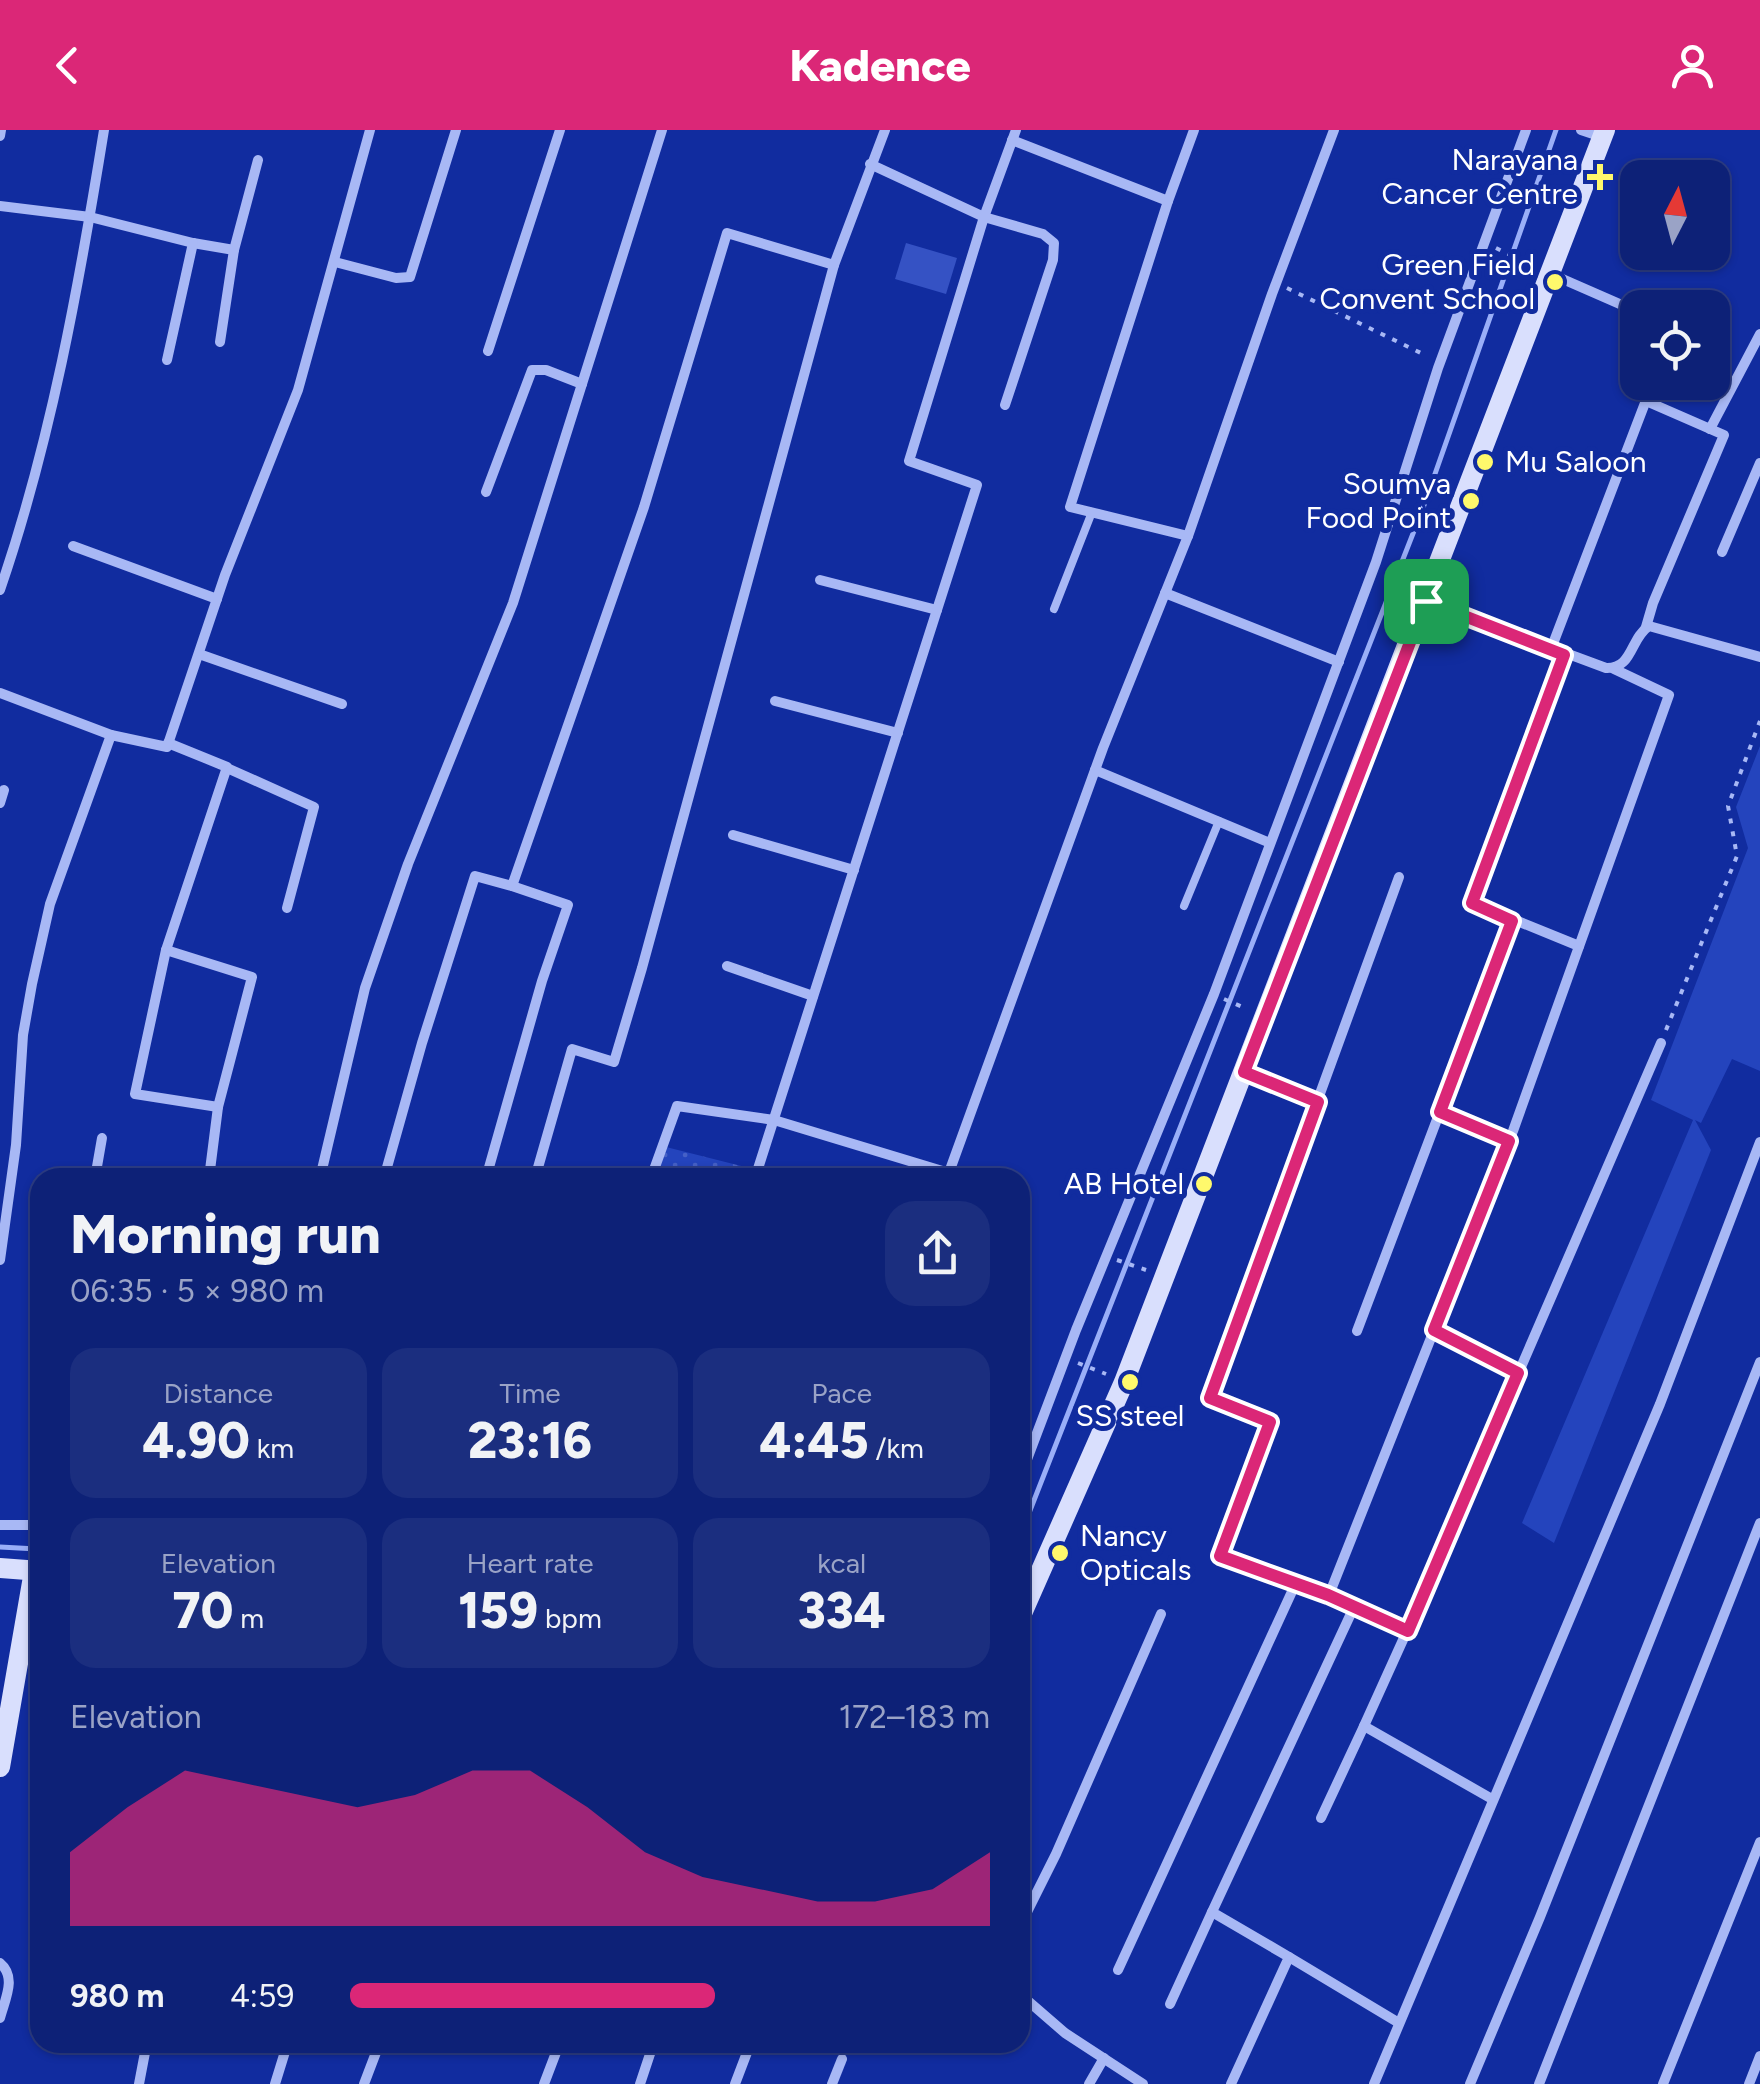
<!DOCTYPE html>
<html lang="en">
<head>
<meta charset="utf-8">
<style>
  :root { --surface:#0d2177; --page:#1b2e7f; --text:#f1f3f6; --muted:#9aa3c6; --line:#2d3e89; --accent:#db2777 }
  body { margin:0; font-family:Figtree,sans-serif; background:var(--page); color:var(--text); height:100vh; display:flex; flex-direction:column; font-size:38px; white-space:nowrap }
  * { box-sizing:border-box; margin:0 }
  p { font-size:32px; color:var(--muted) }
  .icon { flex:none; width:55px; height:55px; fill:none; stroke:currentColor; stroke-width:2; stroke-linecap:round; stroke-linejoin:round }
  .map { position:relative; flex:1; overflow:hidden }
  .panel { position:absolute; left:30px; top:1038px; width:1000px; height:885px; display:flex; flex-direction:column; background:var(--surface); border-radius:30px; box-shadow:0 2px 8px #0004,0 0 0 2px var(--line) }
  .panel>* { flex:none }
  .needle { width:65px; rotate:6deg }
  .buttons { position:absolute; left:1620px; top:30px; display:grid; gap:20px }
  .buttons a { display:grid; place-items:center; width:110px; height:110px; border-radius:20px; background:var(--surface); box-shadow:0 2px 8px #0004,0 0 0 2px var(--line); font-size:50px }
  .pin { position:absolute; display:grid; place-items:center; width:85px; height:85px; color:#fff; margin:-42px; border-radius:20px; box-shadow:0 5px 15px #0006 }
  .round { display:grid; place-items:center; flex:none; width:105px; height:105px; border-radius:30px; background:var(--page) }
  .head { display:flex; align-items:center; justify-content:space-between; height:170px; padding:0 40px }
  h1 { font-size:55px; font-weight:800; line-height:75px }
  .figures { display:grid; grid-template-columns:repeat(3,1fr); gap:15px; height:170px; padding:10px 40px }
  .figures div { display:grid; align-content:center; border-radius:25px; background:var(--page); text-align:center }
  .figures b { font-size:50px; font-weight:800 }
  .figures small { font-size:28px; font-weight:400 }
  .figures p { font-size:28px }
  .chart { height:280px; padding:20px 40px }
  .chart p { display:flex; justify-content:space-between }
  .chart svg { width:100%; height:180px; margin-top:10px; fill:var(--accent); opacity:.7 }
  ul { padding:0 40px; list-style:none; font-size:32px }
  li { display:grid; grid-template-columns:160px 120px 1fr; align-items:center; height:75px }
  li i { height:25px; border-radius:12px; background:var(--accent) }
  header { display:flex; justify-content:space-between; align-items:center; height:130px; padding:0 40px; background:var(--accent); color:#fff; font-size:45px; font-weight:800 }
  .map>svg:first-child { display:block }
</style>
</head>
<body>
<header><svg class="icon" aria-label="back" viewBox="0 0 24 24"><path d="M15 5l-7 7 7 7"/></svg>Kadence<svg class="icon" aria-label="person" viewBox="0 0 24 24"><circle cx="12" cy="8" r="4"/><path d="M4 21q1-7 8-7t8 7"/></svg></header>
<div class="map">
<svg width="1760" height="1954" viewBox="0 0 1760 1954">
  <defs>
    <pattern id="park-dots" width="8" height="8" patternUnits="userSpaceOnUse" patternTransform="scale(2.5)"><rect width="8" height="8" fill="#2444bd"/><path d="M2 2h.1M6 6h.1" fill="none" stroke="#4560c7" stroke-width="1.8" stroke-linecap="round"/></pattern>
  </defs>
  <rect width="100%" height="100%" fill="#112c9f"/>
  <!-- grass -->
  <path fill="#2444bd" d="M1760,616V941L1732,929L1701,993L1695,990L1711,1020L1554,1413L1522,1393L1693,990L1651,970L1748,718L1736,677Z"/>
  <!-- park -->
  <path fill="url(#park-dots)" d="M662,1016L757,1040L755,1047L651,1048Z"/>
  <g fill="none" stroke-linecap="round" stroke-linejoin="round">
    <!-- stream -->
    <g stroke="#9aaff8" stroke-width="5">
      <path d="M1020,1406L1423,378L1556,0"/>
      <path d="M0,1417L37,1419"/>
    </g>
  </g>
  <!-- building -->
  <path fill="#3552c4" d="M906,113L957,128L946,164L895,149Z"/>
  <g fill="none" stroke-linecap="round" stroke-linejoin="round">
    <!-- path -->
    <g stroke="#a8b8f5" stroke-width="4" stroke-dasharray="5 8" stroke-linecap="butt">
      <path d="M1496,118L1532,136"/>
      <path d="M1287,158L1427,226"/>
      <path d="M1224,869L1247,879"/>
      <path d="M1666,900L1737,726L1728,676L1760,591"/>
      <path d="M1150,1059L1174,1069"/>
      <path d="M1117,1130L1146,1140"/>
      <path d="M1078,1233L1106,1244"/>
    </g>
    <!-- lane -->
    <g stroke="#a8b8f5" stroke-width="8">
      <path d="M1054,479L1092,382"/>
      <path d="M1184,776L1219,691"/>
    </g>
    <!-- street -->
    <g stroke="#a8b8f5" stroke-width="10">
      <path d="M1581,0L1602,7"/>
      <path d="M0,6L1,0"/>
      <path d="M1012,10L1168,71L1070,377L1188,406"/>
      <path d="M870,34L984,87L1043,104L1054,113L1053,130L1005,275"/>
      <path d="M1168,71L1194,0"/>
      <path d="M0,76L90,87L193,113L234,120L220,212"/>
      <path d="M234,120L258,30"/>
      <path d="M335,132L396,148L410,147L456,0"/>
      <path d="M1551,144L1638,182"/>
      <path d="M488,221L560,0"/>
      <path d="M167,230L193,113"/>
      <path d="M1646,271L1724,305L1653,473L1646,497"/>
      <path d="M1710,299L1760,204"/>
      <path d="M486,362L532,240H546L582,254"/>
      <path d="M73,416L217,469"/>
      <path d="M1722,422L1760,333"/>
      <path d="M820,450L937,480"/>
      <path d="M0,460C51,311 79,155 104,0"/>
      <path d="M1165,463L1339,532"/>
      <path d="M1426,471L1606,538C1633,539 1630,508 1649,496L1760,527"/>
      <path d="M1551,519L1653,252"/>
      <path d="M199,524L342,574"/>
      <path d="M1565,525L1473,773L1579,816"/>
      <path d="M0,563L111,605"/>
      <path d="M775,571L898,603"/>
      <path d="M168,613L227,637L166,820L135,964L218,977"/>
      <path d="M227,638L314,677L287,778"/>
      <path d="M1095,640L1270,713"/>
      <path d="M0,673L4,660"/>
      <path d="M733,705L854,740"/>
      <path d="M166,820L252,847L218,977L209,1048"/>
      <path d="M727,836L813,866"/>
      <path d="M1244,942L1318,971"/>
      <path d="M1441,982L1509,1011"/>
      <path d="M95,1048L102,1008"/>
      <path d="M320,1048L365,858L408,734L513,473L662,0"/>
      <path d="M384,1048L422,913L475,746L512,756L644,377L727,103L834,135"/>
      <path d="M486,1048L542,851L568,775L512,756"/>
      <path d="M535,1048L572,919L614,932L642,838L834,135L885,0"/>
      <path d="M651,1048L677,976L774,990L949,1043"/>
      <path d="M755,1048L977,355L909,331L984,87L1016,0"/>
      <path d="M947,1048L1103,618L1188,406L1272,164L1334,0"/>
      <path d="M0,1130L16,1015L23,905L32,854L50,774L111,605L167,617L225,445L298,260L370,0"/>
      <path d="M1434,1200L1519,1243"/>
      <path d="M1357,1201L1512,791"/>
      <path d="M1020,1348L1076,1200L1214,864L1376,432L1438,238L1526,0"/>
      <path d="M0,1395H40"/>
      <path d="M34,1441L40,1385"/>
      <path d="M1295,1455L1220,1426L1270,1292L1209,1268L1399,747"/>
      <path d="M1329,1465L1513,1001L1669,565L1614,539"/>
      <path d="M1407,1501L1661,913"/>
      <path d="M1321,1688L1364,1596"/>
      <path d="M1020,1796L1056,1724L1161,1484"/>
      <path d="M1289,1827L1399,1893"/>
      <path d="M0,1833C17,1847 5,1869 0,1888"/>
      <path d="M1118,1840L1295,1455L1329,1465L1407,1501L1364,1596L1492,1669"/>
      <path d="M1020,1864L1065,1903L1143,1954"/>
      <path d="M1170,1874L1212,1782"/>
      <path d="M139,1954L147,1912"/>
      <path d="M275,1954L288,1912"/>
      <path d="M364,1954L380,1912"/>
      <path d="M544,1954L560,1912"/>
      <path d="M640,1954L654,1912"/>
      <path d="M735,1954L751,1912"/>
      <path d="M832,1954L842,1929"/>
      <path d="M1089,1954L1104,1928"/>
      <path d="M1231,1954L1289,1827L1212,1782L1354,1477"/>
      <path d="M1374,1954L1660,1274L1760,1012"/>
      <path d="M1470,1954L1540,1787L1760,1232"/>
      <path d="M1539,1954L1760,1393"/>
      <path d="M1663,1954L1760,1712"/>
      <path d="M1749,1954L1760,1926"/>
    </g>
    <!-- secondary -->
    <g stroke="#d9dffd" stroke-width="20">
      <path d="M0,1438L40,1441"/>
      <path d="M1020,1488L1124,1252L1605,0"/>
      <path d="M0,1637L34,1441"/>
    </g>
  </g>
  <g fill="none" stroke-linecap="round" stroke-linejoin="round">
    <!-- route casing -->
    <g stroke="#fff" stroke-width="20">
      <path id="route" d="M1426,471L1564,525L1472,773L1512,791L1440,982L1509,1011L1434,1200L1518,1243L1408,1501L1328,1465L1220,1426L1270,1292L1210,1268L1318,972L1244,942Z"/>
    </g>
    <!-- route -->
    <use href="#route" stroke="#db2777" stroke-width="12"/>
  </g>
  <!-- markers -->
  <g fill="#fff96c" stroke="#112c9f" stroke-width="4">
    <path d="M1595 32h10v10h10v10h-10v10h-10v-10h-10v-10h10z"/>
    <circle cx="1555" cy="152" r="10"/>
    <circle cx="1485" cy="332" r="10"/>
    <circle cx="1471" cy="371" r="10"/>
    <circle cx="1204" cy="1054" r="10"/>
    <circle cx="1130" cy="1252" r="10"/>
    <circle cx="1060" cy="1423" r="10"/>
  </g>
  <g text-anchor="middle" stroke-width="10" stroke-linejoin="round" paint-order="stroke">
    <!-- poi labels -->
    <g font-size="30" fill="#fff" stroke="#112c9f" text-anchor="end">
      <text x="1578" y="40">Narayana<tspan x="1578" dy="34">Cancer Centre</tspan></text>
      <text x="1535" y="145">Green Field<tspan x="1535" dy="34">Convent School</tspan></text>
      <text x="1505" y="342" text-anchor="start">Mu Saloon</text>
      <text x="1451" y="364">Soumya<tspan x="1451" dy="34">Food Point</tspan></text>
      <text x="1184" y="1064">AB Hotel</text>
      <text x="1130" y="1296" text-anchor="middle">SS steel</text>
      <text x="1080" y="1416" text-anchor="start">Nancy<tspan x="1080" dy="34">Opticals</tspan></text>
    </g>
  </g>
</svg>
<div class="buttons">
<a><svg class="needle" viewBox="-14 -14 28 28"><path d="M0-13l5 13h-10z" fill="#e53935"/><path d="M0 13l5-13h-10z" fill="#9aa3c6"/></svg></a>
<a><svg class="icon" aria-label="locate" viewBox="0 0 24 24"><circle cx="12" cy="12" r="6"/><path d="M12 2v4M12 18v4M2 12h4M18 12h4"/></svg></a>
</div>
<div class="pin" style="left:1426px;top:471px;background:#1e9e55"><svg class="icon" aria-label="arrive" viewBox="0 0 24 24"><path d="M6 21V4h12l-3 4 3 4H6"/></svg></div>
<section class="panel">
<div class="head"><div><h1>Morning run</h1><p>06:35 · 5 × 980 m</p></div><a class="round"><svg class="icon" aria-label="share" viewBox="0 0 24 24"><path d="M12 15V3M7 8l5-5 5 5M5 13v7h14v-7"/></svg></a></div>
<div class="figures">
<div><p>Distance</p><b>4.90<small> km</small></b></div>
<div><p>Time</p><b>23:16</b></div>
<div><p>Pace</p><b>4:45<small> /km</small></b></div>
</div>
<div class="figures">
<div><p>Elevation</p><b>70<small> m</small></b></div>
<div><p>Heart rate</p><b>159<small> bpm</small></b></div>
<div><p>kcal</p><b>334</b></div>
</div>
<div class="chart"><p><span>Elevation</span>172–183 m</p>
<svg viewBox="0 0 160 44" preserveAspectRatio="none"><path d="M0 44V26L10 15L20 6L30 9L40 12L50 15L60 12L70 6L80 6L90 15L100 26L110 32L120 35L130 38L140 38L150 35L160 26V44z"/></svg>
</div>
<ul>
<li><b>980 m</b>4:59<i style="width:57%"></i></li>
</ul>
</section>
</div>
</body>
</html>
